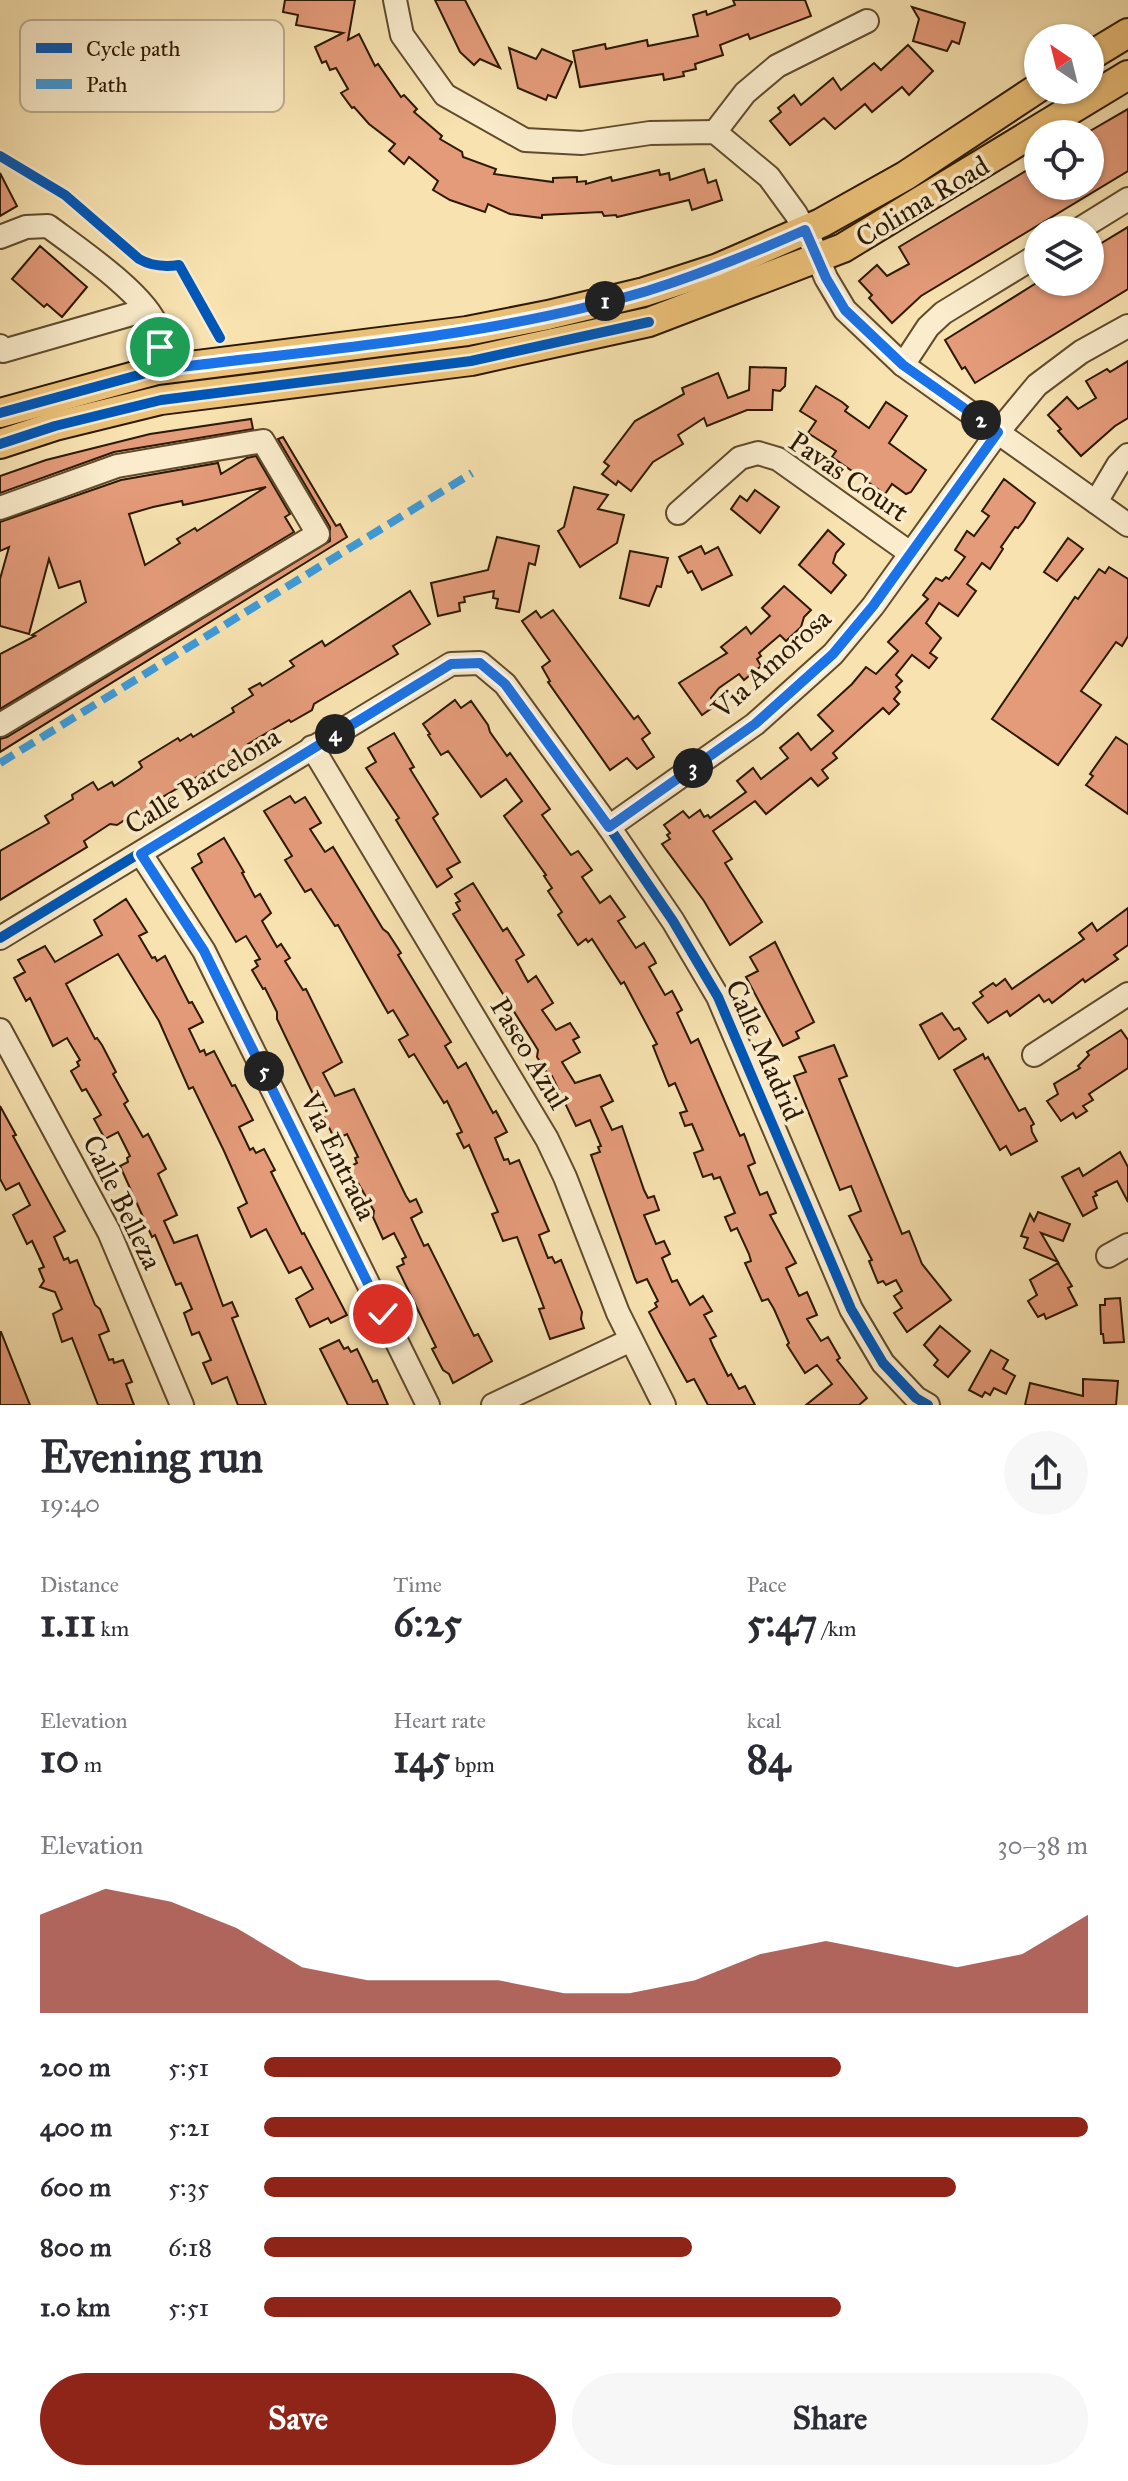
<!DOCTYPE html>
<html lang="en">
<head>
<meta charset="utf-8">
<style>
  :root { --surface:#fff; --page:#f7f7f7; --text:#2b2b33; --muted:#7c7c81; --accent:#8f2418 }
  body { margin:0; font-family:"IM FELL Great Primer",serif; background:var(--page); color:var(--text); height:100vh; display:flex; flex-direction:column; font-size:30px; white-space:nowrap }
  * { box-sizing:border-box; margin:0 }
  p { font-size:26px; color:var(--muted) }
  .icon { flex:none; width:44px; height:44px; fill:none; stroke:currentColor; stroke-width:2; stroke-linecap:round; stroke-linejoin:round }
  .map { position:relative; height:1405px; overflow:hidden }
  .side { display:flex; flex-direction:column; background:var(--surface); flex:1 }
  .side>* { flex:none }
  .needle { width:52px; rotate:325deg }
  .tools { position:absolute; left:1024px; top:24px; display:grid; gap:16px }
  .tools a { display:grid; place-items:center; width:80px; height:80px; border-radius:50%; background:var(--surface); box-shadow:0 2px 6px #0004; font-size:40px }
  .pin { position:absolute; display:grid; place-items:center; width:68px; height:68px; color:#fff; margin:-34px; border:4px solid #fff; border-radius:50%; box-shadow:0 2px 8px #0007 }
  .km { position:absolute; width:40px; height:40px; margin:-20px; border-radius:50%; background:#222; color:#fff; font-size:22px; line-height:40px; text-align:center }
  .round { display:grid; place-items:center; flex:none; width:84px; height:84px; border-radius:42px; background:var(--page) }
  .summary { display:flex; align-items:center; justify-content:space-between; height:136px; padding:0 40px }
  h1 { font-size:44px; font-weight:700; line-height:60px }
  .metrics { display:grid; grid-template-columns:repeat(3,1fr); gap:12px; height:136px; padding:8px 40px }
  .metrics div { display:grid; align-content:center }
  .metrics b { font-size:40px; font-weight:700 }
  .metrics small { font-size:22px; font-weight:400 }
  .metrics p { font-size:22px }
  .chart { height:224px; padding:16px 40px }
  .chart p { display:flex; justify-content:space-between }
  .chart svg { width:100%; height:144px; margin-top:8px; fill:var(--accent); opacity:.7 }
  .primary-button { display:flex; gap:16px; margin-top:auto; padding:16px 40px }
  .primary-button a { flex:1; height:92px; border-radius:48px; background:var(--accent); color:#fff; font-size:32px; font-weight:700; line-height:92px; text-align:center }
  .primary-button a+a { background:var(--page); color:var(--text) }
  ul { padding:0 40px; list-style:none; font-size:26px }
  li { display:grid; grid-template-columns:128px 96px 1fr; align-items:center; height:60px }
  li i { height:20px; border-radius:10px; background:var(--accent) }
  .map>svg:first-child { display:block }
</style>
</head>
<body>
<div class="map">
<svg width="1128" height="1405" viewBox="0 0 1128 1405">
  <rect width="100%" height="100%" fill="#f7e2b0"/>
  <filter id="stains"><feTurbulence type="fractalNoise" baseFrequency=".0025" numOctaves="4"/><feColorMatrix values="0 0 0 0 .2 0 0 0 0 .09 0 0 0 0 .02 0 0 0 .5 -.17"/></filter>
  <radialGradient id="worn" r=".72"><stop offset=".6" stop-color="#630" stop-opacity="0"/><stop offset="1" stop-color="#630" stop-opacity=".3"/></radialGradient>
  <!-- building -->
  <g fill="#e49b7a" stroke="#2d1900" stroke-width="2" fill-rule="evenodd">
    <path d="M285,0H355L348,40L359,34L375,66L378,64L401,97L404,95L417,109L414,112L442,136L440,139L462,152L463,157L496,169L494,174L553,182V178L577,177V182L586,181V184L611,177L612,181L659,170L660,175L669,173L670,180L704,169L708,183L716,180L722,200L692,210L689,200L617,217L616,215L604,216L602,212L542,215V218L510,214L488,204L485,212L450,200L433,190L438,181L409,157L404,164L389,151L395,144L369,124L354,107L352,108L341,93L348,89L336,68L330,70L326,61L322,63L315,47L343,33L296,25L298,15L283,12Z"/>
    <path d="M435,0H465L500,68L480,59L474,65L460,52Z"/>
    <path d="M733,0H805L811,16L750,39L748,34L720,45L723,55L695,64L696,69L683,72L684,76L664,80L663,74L580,87L573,51L605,44L606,49L647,40L648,46L698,36L693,15L706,11L707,15L735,5Z"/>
    <path d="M912,7L965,23L959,44L952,41L947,51L913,41L919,19Z"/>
    <path d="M908,45L933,71L909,95L902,87L872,112L865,104L835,129L824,118L790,145L770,121L781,112L778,108L794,95L801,105L833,78L841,90L874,63L881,70Z"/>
    <path d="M509,48L536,59L542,49L572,62L556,98L548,95L546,100L518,88Z"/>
    <path d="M1128,109V171L921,296L892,323L869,298L872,295L859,281L877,265L887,276L909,264L899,247L1029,169L1038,186H1090V131Z"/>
    <path d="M0,173L17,206L0,216Z"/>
    <path d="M1128,227V289L975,383L965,367L962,369L945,340L1038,282H1090V250Z"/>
    <path d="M40,246L87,287L62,317L47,304L44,307L12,279Z"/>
    <path d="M1128,361V418L1115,426L1081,456L1058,431L1061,429L1048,415L1067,397L1078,409L1096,398L1086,381L1107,369L1110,372Z"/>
    <path d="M750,367L786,368L785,386L780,391L773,390L772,410H747L707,426L704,418L678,435L683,444L653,462L631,491L618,481L616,485L602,474L609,466L604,462L635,421L684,394L682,388L718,373L728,398L749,390Z"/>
    <path d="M816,386L842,402L848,407L845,411L869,428L886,402L907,416L889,443L926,470L911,492L906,494L892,484L885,494L832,457L836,451L808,433L816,421L800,411Z"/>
    <path d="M251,419L253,429L114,452L0,493V476L46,460L150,434Z"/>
    <path d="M283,437L336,526L340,524L347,537L0,752V739L7,737L330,541V527L278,439Z"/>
    <path d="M256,456L290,514L285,517L294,532L0,709V654L35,636L32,635L86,602L80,581L59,588L49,559L29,634L0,626V579L9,547L0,551V522L121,480L218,463L221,474L247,458ZM266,487L197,531L195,528L177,539L180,543L145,565L129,514L153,507L182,501L183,505Z"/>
    <path d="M1004,479L1035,503L1023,522L1018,528L1015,527L1001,547L1003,549L990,569L982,563L967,584L976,591L958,616L939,603L926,623L941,638L930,653L937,658L929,668L912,655L896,675L902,681L896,687L900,692L894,699L899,704L889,714L883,708L833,753L837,758L822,770L828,778L818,786L811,778L766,814L755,801L713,831L732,859L725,863L762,922L730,945L704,901L662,844L670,839L667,835L670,833L664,825L683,811L689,818L700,810L704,817L708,815L710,818L746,792L737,781L753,768L761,779L788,758L780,748L798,733L811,750L833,731L818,715L852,684L866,667L876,674L898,651L888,642L928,599L923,595L936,578L942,581L946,577L949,579L965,557L955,550L967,531L974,536L989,516L982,511Z"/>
    <path d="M574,487L608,495L598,509L624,515L617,543L580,567L558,531L564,527Z"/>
    <path d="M755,490L779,507L760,533L731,509L740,496L747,501Z"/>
    <path d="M828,530L844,544L836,553L833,563L846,575L831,593L799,565Z"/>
    <path d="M497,537L539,546L535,565L529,563L519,612L496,608L498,599L493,598L494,591L464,597L465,602L459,603L460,611L438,616L431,583L488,570Z"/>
    <path d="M1068,538L1083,549L1057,581L1044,572Z"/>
    <path d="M701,546L705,554L718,547L732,575L702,590L692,571L688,573L679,557Z"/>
    <path d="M630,551L668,558L661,587L657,586L649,606L620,598Z"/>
    <path d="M1109,567L1128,579V636L1122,646L1116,642L1081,691L1101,705L1058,765L992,719L1075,597L1078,599L1099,569L1105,573Z"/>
    <path d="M784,586L811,610L804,617L801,627L786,641L780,635L759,653L761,656L757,659L761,666L744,680L739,674L719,688L711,698L716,705L702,715L679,683L727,653L721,647L746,627L751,634L770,616L762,608Z"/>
    <path d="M410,591L430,624L393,646L398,654L314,704L312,710L291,722L289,720L248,744L250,747L217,769L216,766L161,798L163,802L142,814L140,810L117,825L110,824L84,841L87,847L0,900V851L49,823L45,816L73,799L72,795L93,782L98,790L112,782L114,786L140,769L142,767L139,762L178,738L180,741L191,734L193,737L234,712L232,708L253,695L249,689L260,683L262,686L294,666L290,661L322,641L325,646Z"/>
    <path d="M553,610L634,719L638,716L650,733L642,739L654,757L637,769L627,758L610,770L548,682L550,681L542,667L550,661L522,621L536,611L541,618Z"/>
    <path d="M455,700L461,708L471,701L488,725L490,732L507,756L510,753L550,809L542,815L563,844L571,855L578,851L592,870L582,877L600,903L610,896L625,917L618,921L636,948L644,943L654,959L656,963L649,967L665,995L672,991L682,1010L677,1013L691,1043L698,1039L740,1136L744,1134L755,1163L748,1166L760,1195L767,1192L776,1213L770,1215L796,1263L786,1268L799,1296L807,1292L817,1315L807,1319L821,1341L828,1337L840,1358L837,1360L867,1398L859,1405H806L832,1384L817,1365L805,1373L787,1345L789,1343L774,1309L768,1299L762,1301L745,1263L751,1261L749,1254L737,1228L731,1231L725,1217L735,1213L720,1177L714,1179L712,1174L703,1177L694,1153L703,1150L692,1124L685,1126L680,1113L687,1111L675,1083L669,1086L653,1046L657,1044L624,982L621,984L592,939L588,942L586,939L578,945L558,915L562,912L548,891L552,888L544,876L546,875L504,816L522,801L506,779L481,797L448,751L441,755L428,735L430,734L423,724Z"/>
    <path d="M394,733L414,767L410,769L438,814L433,818L460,862L447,869L452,877L437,887L396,820L399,818L366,768L376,762L368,748Z"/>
    <path d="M1116,737L1128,745V814L1086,785L1093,776L1090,774Z"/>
    <path d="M290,796L295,803L305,797L321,823L310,829L325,852L333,847L383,929L388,933L401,953L398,955L451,1042L445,1046L458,1068L466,1063L493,1113L496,1111L507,1132L495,1138L504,1160L508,1159L510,1164L519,1160L549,1231L539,1235L548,1258L552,1257L555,1263L561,1260L582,1312L581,1319L584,1328L550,1339L539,1309L544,1308L517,1237L503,1241L492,1214L498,1212L469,1145L464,1148L457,1134L462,1132L447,1101L444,1103L414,1054L409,1057L399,1040L408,1035L393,1010L388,1013L338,925L335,926L311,889L305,892L285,860L292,856L264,811Z"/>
    <path d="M224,838L244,872L242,873L255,897L260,894L271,913L262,921L277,947L281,944L290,958L285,961L303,990L306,989L342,1062L323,1073L335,1096L354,1089L406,1196L410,1202L416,1199L422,1212L411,1218L424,1246L428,1244L474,1336L478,1334L492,1361L453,1383L449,1374L443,1370L432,1349L436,1347L397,1267L404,1264L402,1259L406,1257L394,1233L383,1239L373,1217L374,1211L349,1167L357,1163L355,1158L358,1157L347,1134L335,1140L277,1019V1012L265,988L263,989L252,970L258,966L255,961L260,959L246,936L236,942L192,868L202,862L198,854Z"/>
    <path d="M473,883L503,931L507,928L524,955L516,960L528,982L536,976L553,1003L542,1010L556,1030L570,1023L579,1037L573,1040L580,1052L562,1062L575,1083L600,1075L613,1101L601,1107L612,1130L622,1126L644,1190L648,1198L654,1196L659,1210L644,1215L656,1244L664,1241L670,1254L662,1258L672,1282L677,1280L690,1305L703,1296L712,1311L704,1315L716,1336L710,1339L713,1346L728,1376L731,1374L739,1389L745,1386L755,1405H708L694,1379L687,1382L660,1333L649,1312L657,1307L655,1303L658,1301L647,1279L637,1283L635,1279L591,1155L600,1152L598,1147L601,1146L590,1120L576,1126L552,1076L550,1077L537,1057L538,1050L453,914L460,910L456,903L460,901L455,894Z"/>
    <path d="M126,899L147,932L139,936L152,958L155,957L157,961L165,956L189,1003L192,1002L203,1022L189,1029L200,1052L204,1050L206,1055L214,1051L232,1086L235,1085L253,1120L239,1127L250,1150L253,1148L256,1153L264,1149L275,1170L271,1172L302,1234L304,1233L347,1315L331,1323L328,1318L310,1327L296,1299L313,1289L301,1267L289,1273L266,1229L251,1237L238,1208L247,1203L224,1151L193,1087L189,1089L159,1021L118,954L66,984L95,1039L97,1038L102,1045L116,1072L113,1074L128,1101L124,1104L143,1137L148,1134L166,1169L158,1174L177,1215L164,1221L174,1243L197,1235L223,1306L232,1302L238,1316L232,1318L266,1405H238L227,1377L212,1384L203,1363L211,1360L199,1332L192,1335L184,1313L192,1309L181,1283L176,1285L155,1235L152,1237L120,1166L128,1162L127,1158L130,1156L118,1132L105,1139L94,1119L101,1115L86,1089L82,1091L71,1071L79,1066L77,1062L80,1060L67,1038L53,1046L30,998L26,1001L14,978L25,972L18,960L45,946L55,962L102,935L94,920Z"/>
    <path d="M1128,908V945L1114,955L1118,959L1085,982L1083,979L1052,1003L1049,999L1044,1002L1039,995L1010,1016L1007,1011L988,1023L973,1003L983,996L980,992L993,983L996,986L1005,979L1012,989L1084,939L1079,933L1092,923L1097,931Z"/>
    <path d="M775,942L814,1022L796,1032L799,1038L783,1046L746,977L758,971L750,957Z"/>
    <path d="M942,1013L954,1030L959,1028L966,1039L939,1059L920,1025Z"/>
    <path d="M1121,1030L1128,1040V1068L1089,1094L1093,1100L1083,1106L1087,1111L1076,1118L1073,1113L1061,1121L1047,1101L1058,1094L1054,1084L1080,1068L1078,1066L1089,1055L1087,1052Z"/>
    <path d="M834,1045L847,1076L839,1079L902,1234L909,1231L922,1264L951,1300L907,1332L894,1313L902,1308L894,1296L902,1291L896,1280L886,1285L883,1281L878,1283L869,1261L872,1260L849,1216L861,1211L851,1186L840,1190L794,1076L806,1072L799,1057Z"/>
    <path d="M983,1054L985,1059L988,1057L1019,1111L1025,1108L1034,1124L1031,1126L1032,1132L1037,1141L1011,1155L1006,1146L1000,1150L954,1070Z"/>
    <path d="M0,1106L16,1135L13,1136L65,1231L54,1237L64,1260L68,1258L70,1263L77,1260L95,1305L100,1309L109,1331L99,1335L109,1360L113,1359L114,1363L123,1360L132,1382L126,1384L134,1405H98L72,1338L62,1342L53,1314L62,1309L55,1292L40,1287L44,1281L39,1269L44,1267L32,1241L27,1244L13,1215L30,1205L19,1183L6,1190L0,1179Z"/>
    <path d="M1120,1152L1128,1167V1202L1117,1181L1095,1192L1097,1195L1093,1197L1097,1208L1083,1216L1062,1177L1079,1168L1083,1176Z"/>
    <path d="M1038,1212L1070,1224L1063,1241L1041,1233L1058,1262L1024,1248L1028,1238L1021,1236L1030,1214L1034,1221Z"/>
    <path d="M1058,1263L1072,1286L1068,1288L1077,1305L1046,1319L1044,1314L1038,1317L1028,1301L1037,1295L1030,1280Z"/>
    <path d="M1120,1298L1124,1342L1104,1343L1103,1334H1101L1100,1305H1105V1299Z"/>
    <path d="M940,1326L970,1351L948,1377L934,1365L938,1360L924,1345Z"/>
    <path d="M0,1332H1L30,1405H0Z"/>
    <path d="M339,1340L344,1349L348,1347L351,1352L357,1349L373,1382L377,1380L388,1405H348L320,1349Z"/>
    <path d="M991,1350L1008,1360L1003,1369L1015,1376L1006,1394L994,1388L990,1395L985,1392L982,1397L969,1390Z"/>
    <path d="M1083,1379L1118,1381L1116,1405H1025L1030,1383L1083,1396Z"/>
  </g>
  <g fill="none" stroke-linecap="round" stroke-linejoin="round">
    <!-- minor casing -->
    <g stroke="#604b2c" stroke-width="26">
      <g id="minor">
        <path d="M395,0L402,35L445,95L525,140L582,143L650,133L715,132L769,177L796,214L812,244L826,278L845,310L903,365L1128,525"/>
        <path d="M715,132L745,93L777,66L867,21"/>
        <path d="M1078,230L1128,199"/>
        <path d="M0,237L26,227L48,226C76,247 147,295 157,327C162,341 159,356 157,370"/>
        <path d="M0,346L3,351L146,310"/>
        <path d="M903,365L928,327L943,313L1038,255"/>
        <path d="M1096,502L1118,465L1128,455"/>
        <path d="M0,508L117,466L263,441L318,534L0,725"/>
        <path d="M678,513L740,458L758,453L778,459L910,553"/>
        <path d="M312,747L547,1139L565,1177L618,1313L664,1405"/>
        <path d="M609,827L755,724L833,654L873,606L998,432L1037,385L1081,352L1128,326"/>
        <path d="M141,854L204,951L428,1405"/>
        <path d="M0,938L451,664L480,663L505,684L609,827L673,921L718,997L851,1309L883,1363L916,1398L928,1405"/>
        <path d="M0,1030L109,1232L182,1405"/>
        <path d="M1034,1055L1128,994"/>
        <path d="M1108,1256L1128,1245"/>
        <path d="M493,1405L631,1340"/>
      </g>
    </g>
    <!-- major casing -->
    <g stroke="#2d1900" stroke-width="32">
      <g id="major">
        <path d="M1090,56L1128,33"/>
        <path d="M0,413L157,370L467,331L548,315L644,292L718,268L821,223L905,176L1038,88"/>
        <path d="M0,444L55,426L161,400L471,361L649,322L843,248L1128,75"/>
      </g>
    </g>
    <!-- minor -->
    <use href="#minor" stroke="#faeccc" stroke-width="22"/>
    <!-- major -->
    <use href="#major" stroke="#ecc178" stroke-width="28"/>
    <!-- quiet -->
    <path stroke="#3d9bdc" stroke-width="8" stroke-dasharray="16 8" stroke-linecap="butt" d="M0,763L472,473"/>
    <!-- cycleway casing -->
    <g stroke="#faeccc" stroke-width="15">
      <g id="cycleway">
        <path d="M0,156L65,195L139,259C151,266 165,267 179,265L220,338"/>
        <path d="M0,413L157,370L467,331L548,315L644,292L718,268L805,230"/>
        <path d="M0,444L55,426L161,400L471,361L649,322"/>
        <path d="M0,938L451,664L480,663L505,684L609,827L673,921L718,997L851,1309L883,1363L916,1398L928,1405"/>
      </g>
    </g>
    <!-- cycleway -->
    <use href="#cycleway" stroke="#0057b8" stroke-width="10"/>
  </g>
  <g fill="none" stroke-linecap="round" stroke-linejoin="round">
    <!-- route casing -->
    <g stroke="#fff" stroke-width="16">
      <path id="route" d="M160,347L157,370C320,349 488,338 647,291C701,274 753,253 805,230L826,278L845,310L903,365L998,432L873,606L833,654L755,724L609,827L505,684L480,663L451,664L141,854L204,951L383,1314"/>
    </g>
    <!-- route -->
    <use href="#route" stroke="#1a73e8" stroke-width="10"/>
  </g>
  <g text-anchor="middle" stroke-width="7" stroke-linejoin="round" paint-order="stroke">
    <!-- street labels -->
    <g font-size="28" fill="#2d1900" stroke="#faeccc">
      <text transform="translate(922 201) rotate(-31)" y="10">Colima Road</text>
      <text transform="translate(849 476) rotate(34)" y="10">Pavas Court</text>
      <text transform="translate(771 663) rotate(-42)" y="10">Via Amorosa</text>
      <text transform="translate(202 780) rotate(-32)" y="10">Calle Barcelona</text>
      <text transform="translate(765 1050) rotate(66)" y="10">Calle Madrid</text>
      <text transform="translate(530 1053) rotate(59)" y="10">Paseo Azul</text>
      <text transform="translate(339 1156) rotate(64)" y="10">Via Entrada</text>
      <text transform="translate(123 1202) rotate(64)" y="10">Calle Belleza</text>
    </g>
  </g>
  <!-- legend -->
  <rect x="20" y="20" width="264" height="92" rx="12" fill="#faeccc" stroke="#bcad8f" stroke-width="2"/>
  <rect x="36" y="43" width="36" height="10" fill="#0057b8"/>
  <rect x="36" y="79" width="36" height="10" fill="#3d9bdc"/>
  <g font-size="22" fill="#2d1900">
    <text x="86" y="56">Cycle path</text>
    <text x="86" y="92">Path</text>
  </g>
  <rect width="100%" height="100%" filter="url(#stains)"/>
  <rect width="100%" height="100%" fill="url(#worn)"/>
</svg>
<div class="tools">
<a><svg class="needle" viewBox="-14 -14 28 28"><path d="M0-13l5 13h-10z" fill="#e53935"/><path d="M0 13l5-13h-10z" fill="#7c7c81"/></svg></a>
<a><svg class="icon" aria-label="locate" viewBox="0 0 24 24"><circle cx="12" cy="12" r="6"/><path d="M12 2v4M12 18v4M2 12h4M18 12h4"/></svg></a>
<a><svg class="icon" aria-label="layers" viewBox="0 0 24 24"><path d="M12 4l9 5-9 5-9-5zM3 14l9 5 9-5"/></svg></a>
</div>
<div class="pin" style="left:160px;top:347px;background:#1e9e55"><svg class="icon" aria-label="arrive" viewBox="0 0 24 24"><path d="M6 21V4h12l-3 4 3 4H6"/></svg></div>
<div class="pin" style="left:383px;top:1314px;background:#d93025"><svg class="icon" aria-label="check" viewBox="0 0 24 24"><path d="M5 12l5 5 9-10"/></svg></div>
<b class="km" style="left:605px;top:301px">1</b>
<b class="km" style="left:981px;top:420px">2</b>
<b class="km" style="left:693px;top:768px">3</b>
<b class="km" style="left:335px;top:734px">4</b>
<b class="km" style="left:264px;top:1071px">5</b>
</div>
<section class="side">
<div class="summary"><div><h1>Evening run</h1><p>19:40</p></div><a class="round"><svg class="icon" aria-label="share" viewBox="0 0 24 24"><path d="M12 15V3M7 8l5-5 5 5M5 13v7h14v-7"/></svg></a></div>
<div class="metrics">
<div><p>Distance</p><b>1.11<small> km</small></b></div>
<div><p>Time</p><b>6:25</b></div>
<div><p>Pace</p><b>5:47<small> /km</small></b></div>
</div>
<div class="metrics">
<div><p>Elevation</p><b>10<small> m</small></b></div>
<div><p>Heart rate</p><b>145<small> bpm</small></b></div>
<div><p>kcal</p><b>84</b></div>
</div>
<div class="chart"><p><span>Elevation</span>30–38 m</p>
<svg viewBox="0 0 160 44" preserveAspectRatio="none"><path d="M0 44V14L10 6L20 10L30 18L40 30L50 34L60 34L70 34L80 38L90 38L100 34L110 26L120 22L130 26L140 30L150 26L160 14V44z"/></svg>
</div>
<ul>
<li><b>200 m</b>5:51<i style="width:70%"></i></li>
<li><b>400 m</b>5:21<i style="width:100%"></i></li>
<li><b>600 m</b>5:35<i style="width:84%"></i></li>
<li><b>800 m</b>6:18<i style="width:52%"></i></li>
<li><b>1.0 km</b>5:51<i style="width:70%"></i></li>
</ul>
<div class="primary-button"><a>Save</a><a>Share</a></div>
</section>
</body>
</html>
